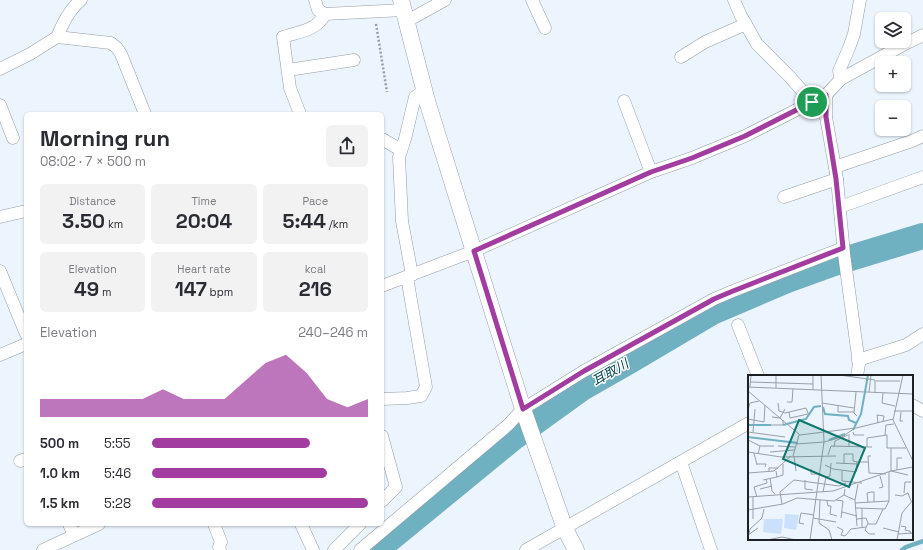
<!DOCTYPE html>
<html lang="en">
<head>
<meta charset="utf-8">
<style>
  :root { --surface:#fff; --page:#f2f2f3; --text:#2b2b33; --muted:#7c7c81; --accent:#a23ca1 }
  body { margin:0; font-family:"Space Grotesk","Noto Sans JP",sans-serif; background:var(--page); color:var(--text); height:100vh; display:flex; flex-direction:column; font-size:15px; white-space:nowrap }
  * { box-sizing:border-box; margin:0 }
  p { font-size:13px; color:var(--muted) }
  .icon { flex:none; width:22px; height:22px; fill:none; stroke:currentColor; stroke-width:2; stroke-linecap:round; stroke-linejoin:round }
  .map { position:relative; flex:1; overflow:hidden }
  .details { position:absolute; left:24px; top:112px; width:360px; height:414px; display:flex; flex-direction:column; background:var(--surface); border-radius:6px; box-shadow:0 1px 3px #0004 }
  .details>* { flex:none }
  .controls { position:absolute; left:875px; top:12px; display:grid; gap:8px }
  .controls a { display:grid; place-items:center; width:36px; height:36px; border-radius:6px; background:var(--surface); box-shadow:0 1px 3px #0004; font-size:20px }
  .pin { position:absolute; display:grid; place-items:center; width:34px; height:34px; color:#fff; margin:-17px; border:2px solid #fff; border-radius:50%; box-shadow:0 1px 4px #0007 }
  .round { display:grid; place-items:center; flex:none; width:42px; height:42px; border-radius:6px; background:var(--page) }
  .head { display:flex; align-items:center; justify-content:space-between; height:68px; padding:0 16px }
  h1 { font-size:22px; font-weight:700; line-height:30px }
  .stats { display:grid; grid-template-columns:repeat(3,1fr); gap:6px; height:68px; padding:4px 16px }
  .stats div { display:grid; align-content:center; border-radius:6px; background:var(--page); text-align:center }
  .stats b { font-size:20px; font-weight:700 }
  .stats small { font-size:11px; font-weight:400 }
  .stats p { font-size:11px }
  .chart { height:112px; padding:8px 16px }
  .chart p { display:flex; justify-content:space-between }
  .chart svg { width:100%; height:72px; margin-top:4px; fill:var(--accent); opacity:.7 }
  ul { padding:0 16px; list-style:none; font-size:13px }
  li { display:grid; grid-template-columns:64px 48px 1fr; align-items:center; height:30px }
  li i { height:10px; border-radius:5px; background:var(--accent) }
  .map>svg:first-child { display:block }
</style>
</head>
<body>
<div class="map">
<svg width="923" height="550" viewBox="0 0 923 550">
  <rect width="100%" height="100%" fill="#ecf4fe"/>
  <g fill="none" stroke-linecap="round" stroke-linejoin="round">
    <!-- stream -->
    <path stroke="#6fb1c0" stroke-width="4.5" d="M902,550L906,547L923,541"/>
    <!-- river -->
    <path stroke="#6fb1c0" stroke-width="26" d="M376,550L514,437L582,388L631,360L712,312L787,280L834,263L923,236"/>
    <!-- street casing -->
    <g stroke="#959da6" stroke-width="13">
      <g id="street">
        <path d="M315,0L318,10L325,14L404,10"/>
        <path d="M532,0L545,28"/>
        <path d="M734,0L741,16L757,44L790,77L812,102"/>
        <path d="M407,21L445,0"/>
        <path d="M57,37C63,23 69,10 81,0"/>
        <path d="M681,57L705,42L746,24"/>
        <path d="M0,69L30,54L57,37L111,43L117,48L121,54L145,114"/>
        <path d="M288,70L354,60"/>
        <path d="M841,79L839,71L849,48L854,34L860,0"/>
        <path d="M826,95V117L837,179L844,254L859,364L857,376"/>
        <path d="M624,101L651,172"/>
        <path d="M0,105L13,138"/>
        <path d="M300,114L290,88L283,37C298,32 318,30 325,14"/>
        <path d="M382,139L401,150"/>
        <path d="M835,167L912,141L923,136"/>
        <path d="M784,197L837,179"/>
        <path d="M840,207L923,177"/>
        <path d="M0,217L26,211"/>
        <path d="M0,271L26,334"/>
        <path d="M412,275L402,221L399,157L405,139L415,97L425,90"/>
        <path d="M382,286L474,251L651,172L692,158L745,136L826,95L841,79L903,45L923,35"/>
        <path d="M738,325L758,376"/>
        <path d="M0,355L26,344"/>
        <path d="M858,360L906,345L923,334"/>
        <path d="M382,399L407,398L421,396L426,387L407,277"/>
        <path d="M912,405L923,411"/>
        <path d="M382,436L396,487L382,501"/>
        <path d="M20,461L26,459"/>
        <path d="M681,462L711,550"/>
        <path d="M69,524L74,535"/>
        <path d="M214,524L221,542L219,547L220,550"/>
        <path d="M301,524L313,550"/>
        <path d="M43,550L99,524"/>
        <path d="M334,550L360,524"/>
        <path d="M360,550L508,425L523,409L584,371L714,299L733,291L843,248"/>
        <path d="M526,550L749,423"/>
      </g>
    </g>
    <!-- secondary casing -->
    <g stroke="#959da6" stroke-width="17">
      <path id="secondary" d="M401,0L427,101L523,409L565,529L576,550"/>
    </g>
    <!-- path -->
    <path stroke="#989ea6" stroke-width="2.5" stroke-dasharray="2 2" stroke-linecap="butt" d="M376,24L387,92"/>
    <!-- street -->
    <use href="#street" stroke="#fff" stroke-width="12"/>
    <!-- secondary -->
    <use href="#secondary" stroke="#fff" stroke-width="16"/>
  </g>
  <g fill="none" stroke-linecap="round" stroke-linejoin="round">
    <!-- route casing -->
    <g stroke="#fff" stroke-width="8">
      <path id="route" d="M826,95V117L836,179L843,248L733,291L714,299L584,371L523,409L474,251L651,172L692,158L745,136Z"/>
    </g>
    <!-- route -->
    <use href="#route" stroke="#a23ca1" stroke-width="5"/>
  </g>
  <g text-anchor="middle" stroke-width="3" stroke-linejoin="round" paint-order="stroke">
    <!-- water labels -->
    <g font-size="13" font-style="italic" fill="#084651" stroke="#fff">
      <text transform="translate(610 372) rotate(-30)" y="5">耳取川</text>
    </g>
  </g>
  <!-- overview -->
  <g transform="translate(748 375)">
    <rect width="165" height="165" fill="#ecf4fe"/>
    <path d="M37,139L51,140L48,155L36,153ZM16,144H35L33,159L15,157Z" fill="#cbe1fb"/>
    <path fill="none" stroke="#6fb1c0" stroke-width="2" d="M75,32L77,39L100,41L101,45L108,48M0,50H23M35,50L58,44L66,32L73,31M105,55L113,39L120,0M0,62L50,68M81,65L97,59"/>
    <path fill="none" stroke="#999fa7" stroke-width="1" d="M91,0L127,5V17M155,0L145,45L165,86M128,6H152M2,7L65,9M0,12L165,19M2,12L3,0M28,13V0M65,15V0M0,16L52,60L108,53L145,44M108,17L106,38L109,41M121,17L123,0M135,18L134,28L147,31M39,27H44L45,14M30,28L31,36L37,38L58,33L61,40M74,28L106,33M90,31V37H106M0,35L2,28L11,26M146,36H165M41,37L42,43L60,39M153,37L152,46H155M24,42L32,43L37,34M0,44L16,47L17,30M130,48L129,40L136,41L135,46M23,50H35V45M165,55V72M0,57L37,62M5,57L7,34M105,57L106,60H116M137,60L138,50L146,49M0,65L12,71L10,79M48,69L76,67L94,62L107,53M12,71H26M30,71L47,72M86,72L87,66L100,60M101,72V59M119,72V63L139,60V73H143V96L160,100M143,73H158M0,77L33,82L88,81M22,77L46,75M6,78L9,90M80,80L83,71L124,72M45,81L51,60M46,81L48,96M123,81H120L121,98L138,99M88,88L109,89M9,89H18L17,92M96,89V79H105V86L109,87M77,90L85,94L108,97L109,87H120M63,94V99H72M149,95V83H154M94,96V106L114,108M21,97V93H30M0,98L26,96L43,81M72,99L78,102L75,117M29,102L35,100V89M78,102L82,101L83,88M22,103L24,116L27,119M15,105L29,102L28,96M57,105V114L65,115M131,113L135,112L132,101M12,114L24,111M97,114L96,120L107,125M156,118L157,107H163M147,120L154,121L160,118L163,126M0,122L85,116L143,96L165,92M9,122L6,112L19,108L18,104M72,125L71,148L81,155L84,165M88,125L95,126L93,143M79,126L80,131H83L82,139L89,141M120,127L119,118L123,117H126V127M107,128L141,126V97M34,129L32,117L46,105L91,111L98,108M108,133L137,134L141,126M114,133V152M0,135L35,129L49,123L86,126L96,120M94,137L109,141M65,143L88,147M5,144V122M109,144L118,143L120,148L117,155L121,159H127M56,149L51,148L53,138L66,140M120,149H128L135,134M109,151L107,125L110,109M153,151L158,152L157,155L162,156L163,159M89,152L95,155L93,160L97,161L103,154L118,152M135,153L151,157M1,159L2,154L14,143L16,134M150,159L165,158M0,160L10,153M19,165L34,162L48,165M62,165L76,67L73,0M149,165L154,138L165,125"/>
    <path fill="#0f766e" fill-opacity="0.15" stroke="#0f766e" stroke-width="2" d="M51,45L117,73L101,112L35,84Z"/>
    <rect width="165" height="165" fill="none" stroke="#1d2024" stroke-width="2"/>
  </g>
</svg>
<div class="controls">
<a><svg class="icon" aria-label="layers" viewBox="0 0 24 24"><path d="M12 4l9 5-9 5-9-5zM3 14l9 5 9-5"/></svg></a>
<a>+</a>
<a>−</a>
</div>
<div class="pin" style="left:812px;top:102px;background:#1e9e55"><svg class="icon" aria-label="arrive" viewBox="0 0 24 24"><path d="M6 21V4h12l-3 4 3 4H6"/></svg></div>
<section class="details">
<div class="head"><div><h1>Morning run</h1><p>08:02 · 7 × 500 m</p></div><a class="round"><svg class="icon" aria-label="share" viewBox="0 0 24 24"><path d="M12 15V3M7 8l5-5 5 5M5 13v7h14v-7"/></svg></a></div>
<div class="stats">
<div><p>Distance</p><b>3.50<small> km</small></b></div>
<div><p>Time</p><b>20:04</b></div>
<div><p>Pace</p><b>5:44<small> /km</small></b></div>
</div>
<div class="stats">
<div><p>Elevation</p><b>49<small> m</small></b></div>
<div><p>Heart rate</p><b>147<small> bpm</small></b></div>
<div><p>kcal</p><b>216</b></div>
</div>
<div class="chart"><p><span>Elevation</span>240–246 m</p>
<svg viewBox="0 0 160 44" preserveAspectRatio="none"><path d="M0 44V33L10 33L20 33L30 33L40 33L50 33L60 27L70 33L80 33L90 33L100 22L110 11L120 6L130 17L140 33L150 38L160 33V44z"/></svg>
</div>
<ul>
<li><b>500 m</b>5:55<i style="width:73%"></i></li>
<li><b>1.0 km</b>5:46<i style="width:81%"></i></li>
<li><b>1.5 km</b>5:28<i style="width:100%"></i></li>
</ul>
</section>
</div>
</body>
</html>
